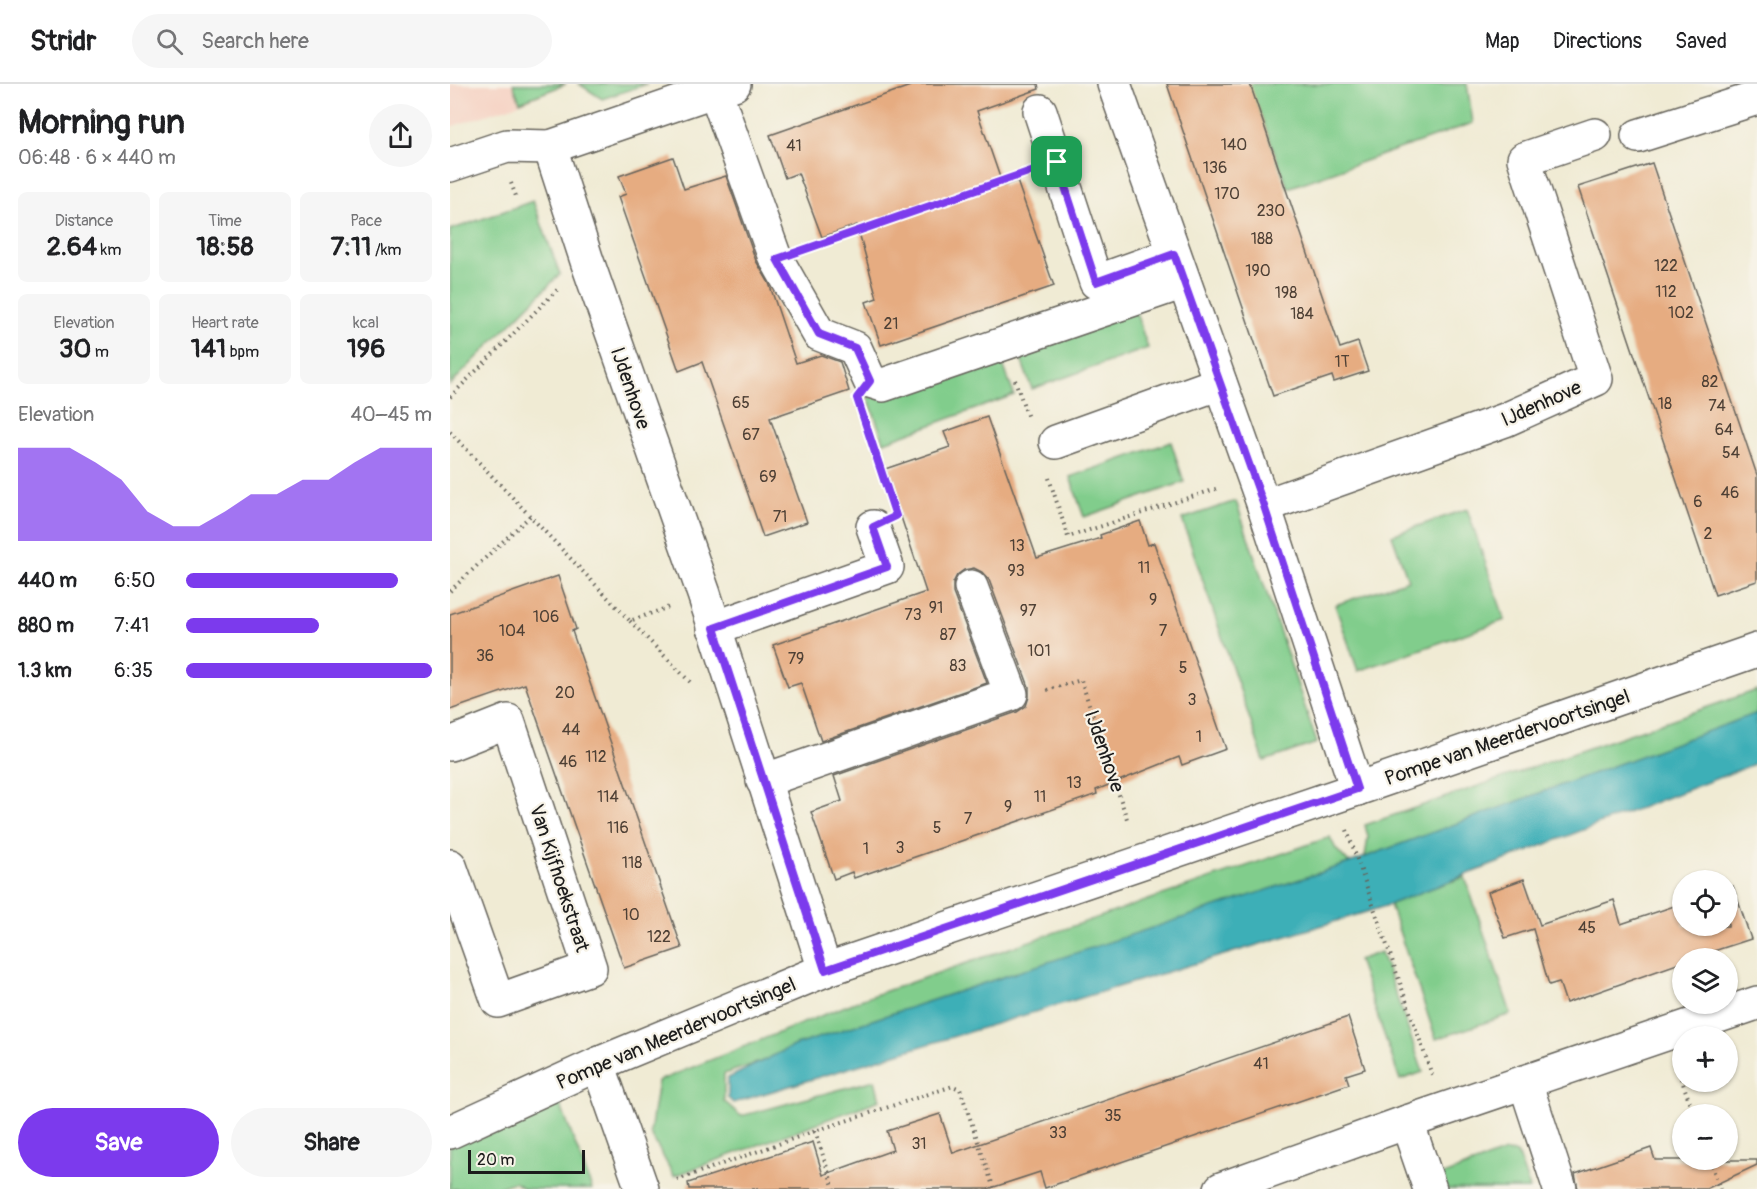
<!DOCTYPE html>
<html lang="en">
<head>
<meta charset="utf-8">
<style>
  :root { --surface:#fff; --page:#f6f6f6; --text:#202124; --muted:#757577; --line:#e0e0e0; --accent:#7c3aed }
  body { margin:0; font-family:Pangolin,sans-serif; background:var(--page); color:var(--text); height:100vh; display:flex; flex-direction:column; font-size:22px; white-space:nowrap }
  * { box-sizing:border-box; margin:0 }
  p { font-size:20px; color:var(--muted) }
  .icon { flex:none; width:33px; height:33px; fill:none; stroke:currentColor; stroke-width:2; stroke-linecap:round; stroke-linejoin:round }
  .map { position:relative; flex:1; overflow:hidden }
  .details { display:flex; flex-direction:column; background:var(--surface); width:450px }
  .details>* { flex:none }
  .buttons { position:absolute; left:1222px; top:786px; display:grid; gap:12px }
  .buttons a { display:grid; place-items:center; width:66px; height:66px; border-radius:50%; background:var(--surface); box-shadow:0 2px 4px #0004; font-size:30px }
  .scale { position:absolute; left:18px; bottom:15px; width:117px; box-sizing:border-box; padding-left:6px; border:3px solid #1c1c1c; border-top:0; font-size:16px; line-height:21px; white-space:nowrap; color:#1c1c1c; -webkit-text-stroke:4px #f7f3e8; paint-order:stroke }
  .pin { position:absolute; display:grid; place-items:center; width:51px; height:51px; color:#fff; margin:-26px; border-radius:12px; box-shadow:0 3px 9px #0006 }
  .round { display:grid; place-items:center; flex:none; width:63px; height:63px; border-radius:32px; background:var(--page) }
  .overview { display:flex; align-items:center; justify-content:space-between; height:102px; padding:0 18px }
  h1 { font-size:33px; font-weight:700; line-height:45px }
  .figures { display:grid; grid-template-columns:repeat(3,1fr); gap:9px; height:102px; padding:6px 18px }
  .figures div { display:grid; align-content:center; border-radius:9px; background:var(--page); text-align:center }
  .figures b { font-size:26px; font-weight:700 }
  .figures small { font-size:16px; font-weight:400 }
  .figures p { font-size:16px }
  .chart { height:168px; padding:12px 18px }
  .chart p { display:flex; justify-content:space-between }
  .chart svg { width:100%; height:108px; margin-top:6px; fill:var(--accent); opacity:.7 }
  .action { display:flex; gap:12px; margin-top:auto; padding:12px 18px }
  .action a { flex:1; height:69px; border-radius:36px; background:var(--accent); color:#fff; font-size:24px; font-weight:700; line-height:69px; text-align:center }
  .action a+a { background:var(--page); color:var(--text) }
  ul { padding:0 18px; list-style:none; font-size:20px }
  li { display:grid; grid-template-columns:96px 72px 1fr; align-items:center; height:45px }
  li i { height:15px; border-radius:8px; background:var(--accent) }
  header { display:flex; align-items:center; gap:36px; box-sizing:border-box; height:84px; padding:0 30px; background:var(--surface); border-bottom:2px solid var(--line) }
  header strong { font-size:28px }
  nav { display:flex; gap:33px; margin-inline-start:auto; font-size:21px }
  .search { width:420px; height:54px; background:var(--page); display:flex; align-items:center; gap:15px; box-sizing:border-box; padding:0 21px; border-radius:33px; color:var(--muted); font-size:22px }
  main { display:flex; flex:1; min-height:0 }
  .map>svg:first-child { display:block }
</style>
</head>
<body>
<header>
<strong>Stridr</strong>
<div class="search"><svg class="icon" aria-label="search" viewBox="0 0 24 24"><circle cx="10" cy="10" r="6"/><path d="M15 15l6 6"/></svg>Search here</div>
<nav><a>Map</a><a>Directions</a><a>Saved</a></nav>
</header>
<main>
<section class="details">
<div class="overview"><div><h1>Morning run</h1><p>06:48 · 6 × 440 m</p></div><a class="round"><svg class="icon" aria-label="share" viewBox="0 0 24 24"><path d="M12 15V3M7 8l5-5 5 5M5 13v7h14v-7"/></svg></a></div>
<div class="figures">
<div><p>Distance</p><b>2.64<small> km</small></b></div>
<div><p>Time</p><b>18:58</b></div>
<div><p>Pace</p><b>7:11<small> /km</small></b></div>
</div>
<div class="figures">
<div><p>Elevation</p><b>30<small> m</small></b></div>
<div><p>Heart rate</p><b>141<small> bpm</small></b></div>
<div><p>kcal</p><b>196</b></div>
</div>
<div class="chart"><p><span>Elevation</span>40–45 m</p>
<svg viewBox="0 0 160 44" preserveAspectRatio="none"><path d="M0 44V6L10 6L20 6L30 12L40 19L50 32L60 38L70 38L80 32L90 25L100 25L110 19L120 19L130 12L140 6L150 6L160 6V44z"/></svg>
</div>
<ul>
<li><b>440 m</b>6:50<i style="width:86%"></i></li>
<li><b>880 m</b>7:41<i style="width:54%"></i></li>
<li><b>1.3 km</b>6:35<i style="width:100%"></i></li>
</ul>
<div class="action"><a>Save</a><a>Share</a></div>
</section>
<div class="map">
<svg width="1307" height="1105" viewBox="0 0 1307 1105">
  <rect width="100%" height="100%" fill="#f7f3e8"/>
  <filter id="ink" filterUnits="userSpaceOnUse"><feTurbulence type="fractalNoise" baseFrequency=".0167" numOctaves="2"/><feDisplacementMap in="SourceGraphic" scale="12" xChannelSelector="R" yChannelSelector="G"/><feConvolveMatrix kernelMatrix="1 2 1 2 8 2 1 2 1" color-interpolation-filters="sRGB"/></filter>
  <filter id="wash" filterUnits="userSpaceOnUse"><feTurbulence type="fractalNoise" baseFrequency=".008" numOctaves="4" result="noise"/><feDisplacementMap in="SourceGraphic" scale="24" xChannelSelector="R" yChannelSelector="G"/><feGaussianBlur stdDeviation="1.35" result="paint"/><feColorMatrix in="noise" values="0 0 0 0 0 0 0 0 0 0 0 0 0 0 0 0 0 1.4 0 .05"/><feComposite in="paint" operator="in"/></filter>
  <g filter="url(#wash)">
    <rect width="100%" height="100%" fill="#f0ebd4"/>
    <!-- built -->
    <path fill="#f6d2c3" d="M0,0H118L69,20L0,43Z"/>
    <!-- green -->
    <g fill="#81cd8c" stroke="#4e7454" stroke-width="1.5">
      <path d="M63,0H116L70,18Z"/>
      <path d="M129,0H197L152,15Z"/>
      <path d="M799,0H1017L1023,39L838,104Z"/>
      <path d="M83,117L110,190L0,301V146Z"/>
      <path d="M684,223L698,264L582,305L567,265Z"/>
      <path d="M548,266L564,311L434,358L418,313Z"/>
      <path d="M721,358L734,398L634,433L620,393Z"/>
      <path d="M786,417L867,659L814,677L732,435Z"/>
      <path d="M1017,425L1055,536L908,587L885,521L958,496L942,451Z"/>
      <path d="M1307,606V635L915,773L918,753L915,741Z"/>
      <path d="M880,753L886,765L899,779L274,990V1017L291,1032L425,996L430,1016L224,1092L200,1049L208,997L413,915Z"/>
      <path d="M1015,793L1061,930L986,955L939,818Z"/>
      <path d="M931,868L973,988L950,996L908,876Z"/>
      <path d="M109,1017L142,1105H75L64,1098L45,1105H0V1062Z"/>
      <path d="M1055,1068L1067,1069L1080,1105H971L969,1100Z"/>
    </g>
    <!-- water -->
    <path fill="#3eafb7" stroke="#2d666a" stroke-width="1.5" d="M1307,629V679L933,823L283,1019L278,1014V994L343,962L899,779Z"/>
    <g id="blocks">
      <!-- building -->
      <g fill="#e6ac81">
        <path d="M466,0H588L589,5L527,27L553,102L567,97L604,202L431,261L416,218L427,214L407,141L372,153L348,89L335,94L320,51Z"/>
        <path d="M717,0H800L890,264L908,258L918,287L884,298L882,292L823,312Z"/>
        <path d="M223,73L234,105L276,92L306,177L319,199L346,279L371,271L390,278L399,307L320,334L357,438L313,453L252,278L229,287L168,113L176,110L169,92Z"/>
        <path d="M1202,79L1307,391V497L1265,511L1128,103Z"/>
        <path d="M537,333L587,474L651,454L650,451L690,437L698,461L704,459L776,665L732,681L729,673L646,706L647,710L404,794L402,788L384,795L361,728L392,717L384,692L567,628L576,622L579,613V603L539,496L532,488L524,484L514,486L507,491L503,499V509L537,599L371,657L351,599L338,603L323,561L476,508L435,385L500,363L494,348Z"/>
        <path d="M108,492L126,545L122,547L232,864L174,884L75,600L0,626V530Z"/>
        <path d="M1074,795L1090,841L1164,816L1171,840L1233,819V842H1278V804L1283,802L1301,855L1242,874H1233V878L1116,919L1109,898L1099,901L1083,845L1055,854L1038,808Z"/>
        <path d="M898,933L915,985L896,991L899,1000L595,1104L590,1088L538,1105H239L238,1099L363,1058L373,1091L443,1066L437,1047L490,1030L503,1069Z"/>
        <path d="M1201,1064L1205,1076H1307V1081L1256,1105H1128L1125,1090Z"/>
      </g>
    </g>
  </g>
  <g filter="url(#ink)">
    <use href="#blocks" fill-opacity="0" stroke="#66645c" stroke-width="1.5"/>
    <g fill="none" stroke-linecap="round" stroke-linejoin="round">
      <!-- minor casing -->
      <g stroke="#66645c" stroke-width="36">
        <g id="minor">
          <path d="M284,0L100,63L137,177L254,510L375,886"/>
          <path d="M664,0L814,422L907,705"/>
          <path d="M265,6L324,171L369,250L405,264L420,297L433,301L734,198"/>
          <path d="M590,27L646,198L724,170"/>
          <path d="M1188,52L1307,14"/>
          <path d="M0,81L57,62L100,63"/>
          <path d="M606,358L770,299"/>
          <path d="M814,422L1055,336L1146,295L1074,75L1145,51"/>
          <path d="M264,544L437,483L423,443"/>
          <path d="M0,660L58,637L140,884L48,917L0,782"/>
          <path d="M313,697L561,610L521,503"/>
          <path d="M148,980L192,1105"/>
          <path d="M1075,998L1110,1105"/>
          <path d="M957,1038L980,1105"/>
          <path d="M0,1048L148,980L375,886L907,705L1307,566"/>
          <path d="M771,1105L957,1038L1307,919"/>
        </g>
      </g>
      <!-- path -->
      <g stroke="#66645c" stroke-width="4" stroke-dasharray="1.5 4.5" stroke-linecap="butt">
        <path d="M61,99L67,115"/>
        <path d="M361,163L573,90"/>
        <path d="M565,296L578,334"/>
        <path d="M0,313L108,205"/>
        <path d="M414,335L439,410"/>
        <path d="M0,348L180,537L219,523"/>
        <path d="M599,394L618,453L769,404"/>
        <path d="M0,507L80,432"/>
        <path d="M180,537L243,601"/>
        <path d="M597,606L631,596L678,738"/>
        <path d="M897,746L982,991"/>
        <path d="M1227,983L1244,1030"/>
        <path d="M365,1047L384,1105"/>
        <path d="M1260,1076L1270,1105"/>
        <path d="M227,1096L365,1047L503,1002L510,1005L544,1105"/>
      </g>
      <!-- minor -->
      <use href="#minor" stroke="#fff" stroke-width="33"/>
    </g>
  </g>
  <g fill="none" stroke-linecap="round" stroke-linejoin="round" filter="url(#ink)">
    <!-- route casing -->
    <g stroke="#fff" stroke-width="12">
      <path id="route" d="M607,78L646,198L724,170L814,422L907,705L375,886L264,544L437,483L423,443L446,432L407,314L420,297L405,264L369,250L327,175Z"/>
    </g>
    <!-- route -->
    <use href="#route" stroke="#7c3aed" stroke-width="8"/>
  </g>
  <g text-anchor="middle" stroke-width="4.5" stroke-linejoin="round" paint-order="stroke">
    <!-- number labels -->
    <g font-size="16" fill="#4e4035">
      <text x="784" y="66">140</text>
      <text x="344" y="67">41</text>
      <text x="765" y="89">136</text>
      <text x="777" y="115">170</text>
      <text x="821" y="132">230</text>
      <text x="812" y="160">188</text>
      <text x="1216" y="187">122</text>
      <text x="808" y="192">190</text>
      <text x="1216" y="213">112</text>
      <text x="836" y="214">198</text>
      <text x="1231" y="234">102</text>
      <text x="852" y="235">184</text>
      <text x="441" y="245">21</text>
      <text x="892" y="283">1T</text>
      <text x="1260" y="303">82</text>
      <text x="291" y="324">65</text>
      <text x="1215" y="325">18</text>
      <text x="1267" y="327">74</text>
      <text x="1274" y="351">64</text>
      <text x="301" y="356">67</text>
      <text x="1281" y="374">54</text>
      <text x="318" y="398">69</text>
      <text x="1280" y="414">46</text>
      <text x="1248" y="423">6</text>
      <text x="330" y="438">71</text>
      <text x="1258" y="455">2</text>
      <text x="567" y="467">13</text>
      <text x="694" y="489">11</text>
      <text x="566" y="492">93</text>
      <text x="703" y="521">9</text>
      <text x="486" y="529">91</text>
      <text x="578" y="532">97</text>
      <text x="463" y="536">73</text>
      <text x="96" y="538">106</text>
      <text x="62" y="552">104</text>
      <text x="713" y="552">7</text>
      <text x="498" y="556">87</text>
      <text x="589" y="572">101</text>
      <text x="35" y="577">36</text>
      <text x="346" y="580">79</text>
      <text x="508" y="587">83</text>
      <text x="733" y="589">5</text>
      <text x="115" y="614">20</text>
      <text x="742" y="621">3</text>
      <text x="121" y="651">44</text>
      <text x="749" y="658">1</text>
      <text x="146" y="678">112</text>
      <text x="118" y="683">46</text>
      <text x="624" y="704">13</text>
      <text x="158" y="718">114</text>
      <text x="590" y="718">11</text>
      <text x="558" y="728">9</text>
      <text x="518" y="740">7</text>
      <text x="168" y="749">116</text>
      <text x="487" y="749">5</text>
      <text x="450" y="769">3</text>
      <text x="416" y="770">1</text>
      <text x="182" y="784">118</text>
      <text x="181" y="836">10</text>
      <text x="1137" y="849">45</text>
      <text x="209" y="858">122</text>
      <text x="811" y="985">41</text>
      <text x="663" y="1037">35</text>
      <text x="608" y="1054">33</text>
      <text x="469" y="1065">31</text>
    </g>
    <!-- street labels -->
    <g font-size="20" fill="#1c1c1c" stroke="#f7f3e8">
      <text transform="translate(181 304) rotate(71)" y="7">IJdenhove</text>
      <text transform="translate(1091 319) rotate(-24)" y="7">IJdenhove</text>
      <text transform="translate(1057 653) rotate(-19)" y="7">Pompe van Meerdervoortsingel</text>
      <text transform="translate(655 667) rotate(71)" y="7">IJdenhove</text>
      <text transform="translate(110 794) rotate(72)" y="7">Van Kijfhoekstraat</text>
      <text transform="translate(226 949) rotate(-23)" y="7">Pompe van Meerdervoortsingel</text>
    </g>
  </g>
</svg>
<div class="buttons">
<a><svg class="icon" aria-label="locate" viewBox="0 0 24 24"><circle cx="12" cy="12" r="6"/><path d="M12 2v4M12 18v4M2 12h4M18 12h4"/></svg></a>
<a><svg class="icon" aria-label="layers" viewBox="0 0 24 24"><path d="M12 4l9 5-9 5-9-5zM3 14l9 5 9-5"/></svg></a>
<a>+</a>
<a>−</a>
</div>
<div class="scale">20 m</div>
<div class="pin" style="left:607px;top:78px;background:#1e9e55"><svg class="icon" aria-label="arrive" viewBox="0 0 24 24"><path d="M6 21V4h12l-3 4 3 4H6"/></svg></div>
</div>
</main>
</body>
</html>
